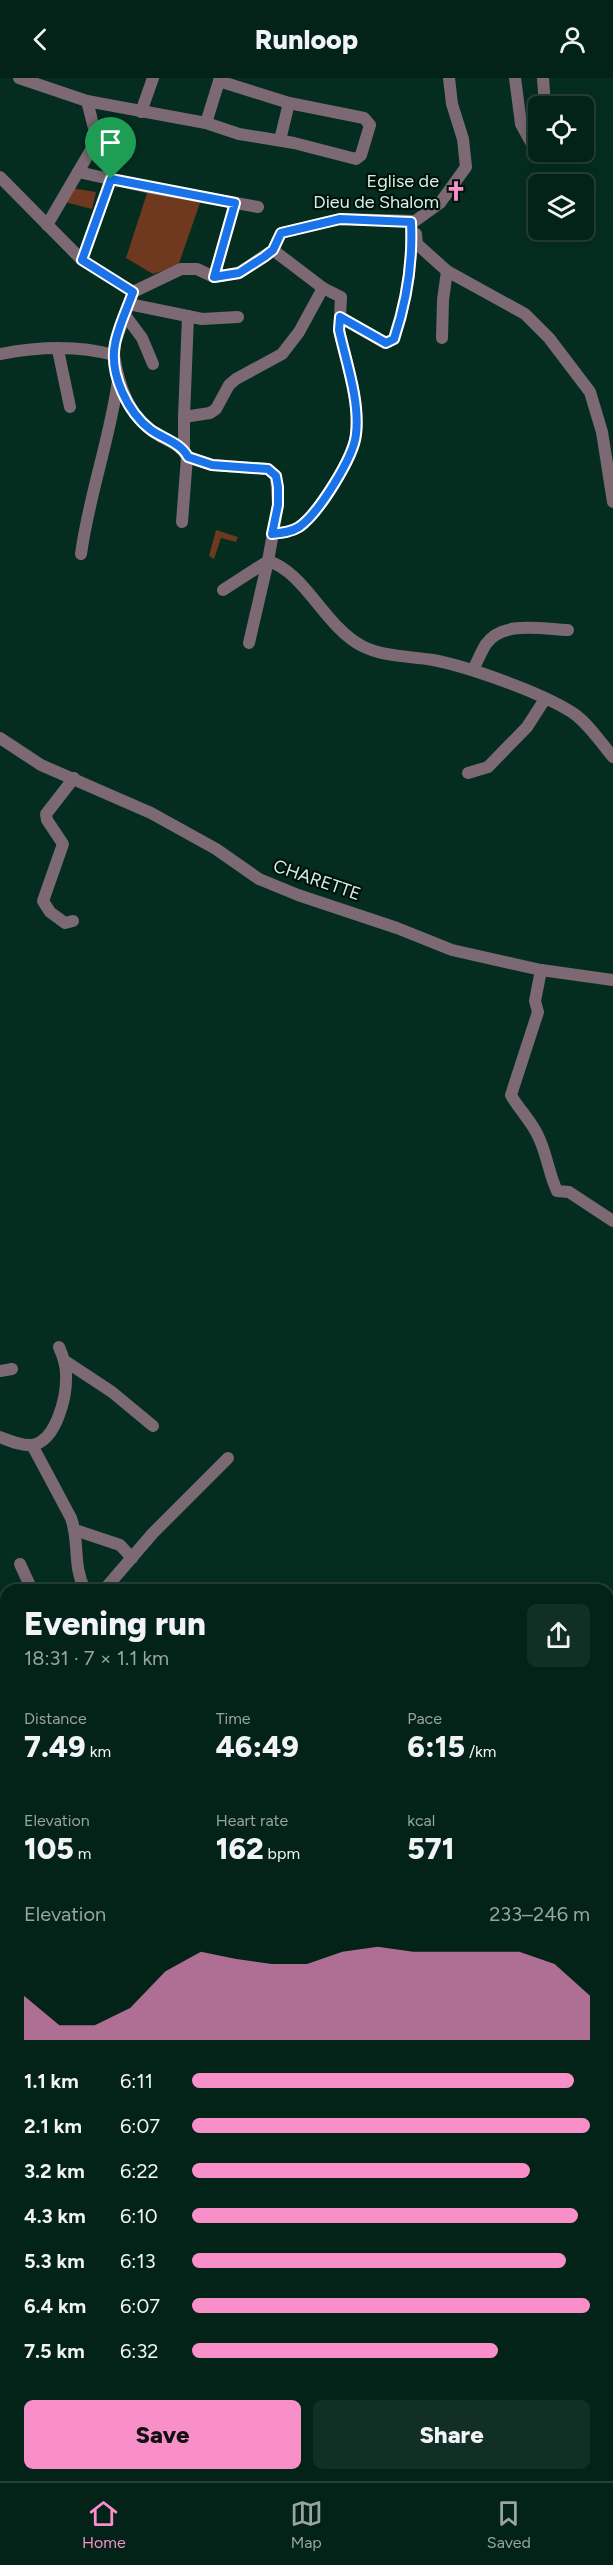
<!DOCTYPE html>
<html lang="en">
<head>
<meta charset="utf-8">
<style>
  :root { --surface:#032218; --page:#112f25; --text:#f1f3f6; --muted:#97a4a2; --line:#243f37; --accent:#f98fc9 }
  body { margin:0; font-family:Figtree,sans-serif; background:var(--page); color:var(--text); height:100vh; display:flex; flex-direction:column; font-size:22px; white-space:nowrap }
  * { box-sizing:border-box; margin:0 }
  p { font-size:20px; color:var(--muted) }
  .icon { flex:none; width:33px; height:33px; fill:none; stroke:currentColor; stroke-width:2; stroke-linecap:round; stroke-linejoin:round }
  .map { position:relative; flex:1; overflow:hidden }
  .drawer { position:absolute; left:0px; top:1506px; width:614px; height:897px; display:flex; flex-direction:column; background:var(--surface); border-radius:18px 18px 0 0; box-shadow:0 3px 15px #0003,0 0 0 2px var(--line) }
  .drawer>* { flex:none }
  .controls { position:absolute; left:528px; top:18px; display:grid; gap:12px }
  .controls a { display:grid; place-items:center; width:66px; height:66px; border-radius:9px; background:var(--surface); box-shadow:0 3px 15px #0003,0 0 0 2px var(--line); font-size:30px }
  .pin { position:absolute; display:grid; place-items:center; width:51px; height:51px; color:#fff; margin:-62px -26px; border-radius:50% 50% 50% 0; rotate:-45deg; box-shadow:0 0 6px #0007 }
  .pin .icon { rotate:45deg }
  .round { display:grid; place-items:center; flex:none; width:63px; height:63px; border-radius:9px; background:var(--page) }
  .head { display:flex; align-items:center; justify-content:space-between; height:102px; padding:0 24px }
  h1 { font-size:33px; font-weight:800; line-height:45px }
  .metrics { display:grid; grid-template-columns:repeat(3,1fr); gap:9px; height:102px; padding:6px 24px }
  .metrics div { display:grid; align-content:center }
  .metrics b { font-size:30px; font-weight:800 }
  .metrics small { font-size:16px; font-weight:400 }
  .metrics p { font-size:16px }
  .chart { height:168px; padding:12px 24px }
  .chart p { display:flex; justify-content:space-between }
  .chart svg { width:100%; height:108px; margin-top:6px; fill:var(--accent); opacity:.7 }
  .primary-button { display:flex; gap:12px; margin-top:auto; padding:12px 24px }
  .primary-button a { flex:1; height:69px; border-radius:9px; background:var(--accent); color:#111; font-size:24px; font-weight:800; line-height:69px; text-align:center }
  .primary-button a+a { background:var(--page); color:var(--text) }
  ul { padding:0 24px; list-style:none; font-size:20px }
  li { display:grid; grid-template-columns:96px 72px 1fr; align-items:center; height:45px }
  li i { height:15px; border-radius:8px; background:var(--accent) }
  header { display:flex; justify-content:space-between; align-items:center; height:78px; padding:0 24px; background:var(--surface); font-size:27px; font-weight:800 }
  .tabs { display:flex; justify-content:space-around; align-items:center; height:84px; border-top:2px solid var(--line); background:var(--surface); font-size:16px; color:var(--muted) }
  .tabs a { display:grid; justify-items:center; gap:3px }
  .tabs .current { color:var(--accent) }
  .map>svg:first-child { display:block }
</style>
</head>
<body>
<header><svg class="icon" aria-label="back" viewBox="0 0 24 24"><path d="M15 5l-7 7 7 7"/></svg>Runloop<svg class="icon" aria-label="person" viewBox="0 0 24 24"><circle cx="12" cy="8" r="4"/><path d="M4 21q1-7 8-7t8 7"/></svg></header>
<div class="map">
<svg width="613" height="2403" viewBox="0 0 613 2403">
  <rect width="100%" height="100%" fill="#042d20"/>
  <!-- green -->
  <g fill="#6e391e">
    <path d="M71,110L96,114L92,131L65,124Z"/>
    <path d="M148,112L200,125L178,188L153,196L126,180Z"/>
    <path d="M216,452L238,459L236,464L221,460L214,481L209,478Z"/>
  </g>
  <g fill="none" stroke-linecap="round" stroke-linejoin="round">
    <!-- minor -->
    <g stroke="#7c6973" stroke-width="12">
      <path d="M19,0L87,23L206,45L239,56L294,65L356,81L361,77L370,47L364,40L289,25L219,3"/>
      <path d="M515,0L521,46L532,66H538"/>
      <path d="M543,0L545,28"/>
      <path d="M141,34L153,0"/>
      <path d="M206,45L220,0"/>
      <path d="M280,62L289,25"/>
      <path d="M78,94L147,109L258,129"/>
      <path d="M0,99L82,182L133,214"/>
      <path d="M47,147L95,65V54L87,23"/>
      <path d="M416,156L417,166L447,193L443,222L442,260"/>
      <path d="M273,172L323,210L341,219L340,239L385,265L394,261C407,222 413,184 411,144"/>
      <path d="M82,182L111,101"/>
      <path d="M447,193L525,236L549,260L590,314L602,354L613,424"/>
      <path d="M214,199L235,125"/>
      <path d="M133,214L181,191H197L214,199L239,195L273,172L281,155L340,141L415,143L440,125L466,89L463,61L452,26L449,0"/>
      <path d="M129,226L202,241L238,239"/>
      <path d="M125,237L142,260L153,286"/>
      <path d="M58,272L70,329"/>
      <path d="M0,276C36,269 78,267 114,277L115,265L133,214"/>
      <path d="M114,277C119,309 129,339 158,357C169,364 182,367 187,379L212,387L268,391L276,398L278,427L268,483C305,494 325,549 362,568C384,579 408,578 433,582C470,589 542,615 573,635C589,646 601,665 613,679"/>
      <path d="M184,339L188,238"/>
      <path d="M184,371V339L210,335L216,331L229,307L236,301L282,276L299,254L323,210"/>
      <path d="M182,444L187,379"/>
      <path d="M272,456C282,455 291,454 299,449C318,436 354,379 356,356C360,323 346,284 339,252L340,239"/>
      <path d="M81,476C89,417 110,361 118,302"/>
      <path d="M223,512L268,483"/>
      <path d="M249,565L268,483"/>
      <path d="M473,592C477,584 481,574 486,566C503,542 543,551 568,552"/>
      <path d="M0,660L41,687L151,735L216,771L259,801L298,817L397,850L452,872L541,892L613,902"/>
      <path d="M468,695L488,689L527,649L545,621"/>
      <path d="M73,843L65,845L50,834L43,823L63,766L47,742L46,736L74,700"/>
      <path d="M541,892L535,923L538,934L511,1017C519,1032 532,1043 539,1060C547,1077 549,1096 557,1113L569,1114L613,1143"/>
      <path d="M65,1283L112,1314L153,1348"/>
      <path d="M0,1293L12,1291"/>
      <path d="M0,1359C10,1363 21,1368 32,1367C57,1363 67,1317 66,1296C66,1286 63,1278 59,1269"/>
      <path d="M32,1367L71,1440C80,1465 72,1486 85,1512"/>
      <path d="M75,1452L120,1467L132,1480"/>
      <path d="M20,1486L32,1512"/>
      <path d="M104,1512L153,1455L228,1380"/>
      <path d="M608,1583L613,1581"/>
      <path d="M6,1589V1595"/>
      <path d="M0,1861L6,1850"/>
      <path d="M0,2094L6,2107"/>
      <path d="M187,2397L190,2403"/>
    </g>
  </g>
  <g fill="none" stroke-linecap="round" stroke-linejoin="round">
    <!-- route casing -->
    <g stroke="#fff" stroke-width="12">
      <path id="route" d="M111,101L235,125L214,199L239,195L264,179L273,172L281,155L340,141L411,144C413,184 407,222 394,261L386,265L340,239L339,252C346,284 360,323 356,356C354,379 318,436 299,449C291,454 282,455 272,456L278,427V409L276,398L268,391L212,387L188,379C181,365 164,361 151,352C128,335 109,296 115,266C118,249 127,231 133,214L82,182Z"/>
    </g>
    <!-- route -->
    <use href="#route" stroke="#1a73e8" stroke-width="8"/>
  </g>
  <!-- icons -->
  <defs>
    <g id="church-bare" transform="scale(1.62)"><path d="M-1.2-6h2.4v3.5h3.3v2.4h-3.3V6h-2.4V-.1h-3.3v-2.4h3.3Z" fill="#f98fc9" stroke="#01120b" stroke-width="2.5" paint-order="stroke"/></g>
  </defs>
  <g fill-rule="evenodd">
    <use href="#church-bare" x="456" y="113"/>
  </g>
  <g text-anchor="middle" stroke-width="4.5" stroke-linejoin="round" paint-order="stroke">
    <!-- poi labels -->
    <g font-size="18" fill="#d5f0e4" stroke="#01120b" text-anchor="end">
      <text x="439" y="109">Eglise de<tspan x="439" dy="21">Dieu de Shalom</tspan></text>
    </g>
    <!-- street labels -->
    <g font-size="18" fill="#d5f0e4" stroke="#01120b">
      <text transform="translate(317 802) rotate(19)" y="6">CHARETTE</text>
    </g>
  </g>
</svg>
<div class="controls">
<a><svg class="icon" aria-label="locate" viewBox="0 0 24 24"><circle cx="12" cy="12" r="6"/><path d="M12 2v4M12 18v4M2 12h4M18 12h4"/></svg></a>
<a><svg class="icon" aria-label="layers" viewBox="0 0 24 24"><path d="M12 4l9 5-9 5-9-5zM3 14l9 5 9-5"/></svg></a>
</div>
<div class="pin" style="left:111px;top:101px;background:#1e9e55"><svg class="icon" aria-label="arrive" viewBox="0 0 24 24"><path d="M6 21V4h12l-3 4 3 4H6"/></svg></div>
<section class="drawer">
<div class="head"><div><h1>Evening run</h1><p>18:31 · 7 × 1.1 km</p></div><a class="round"><svg class="icon" aria-label="share" viewBox="0 0 24 24"><path d="M12 15V3M7 8l5-5 5 5M5 13v7h14v-7"/></svg></a></div>
<div class="metrics">
<div><p>Distance</p><b>7.49<small> km</small></b></div>
<div><p>Time</p><b>46:49</b></div>
<div><p>Pace</p><b>6:15<small> /km</small></b></div>
</div>
<div class="metrics">
<div><p>Elevation</p><b>105<small> m</small></b></div>
<div><p>Heart rate</p><b>162<small> bpm</small></b></div>
<div><p>kcal</p><b>571</b></div>
</div>
<div class="chart"><p><span>Elevation</span>233–246 m</p>
<svg viewBox="0 0 160 44" preserveAspectRatio="none"><path d="M0 44V26L10 38L20 38L30 31L40 16L50 8L60 11L70 13L80 13L90 8L100 6L110 8L120 8L130 8L140 8L150 13L160 26V44z"/></svg>
</div>
<ul>
<li><b>1.1 km</b>6:11<i style="width:96%"></i></li>
<li><b>2.1 km</b>6:07<i style="width:100%"></i></li>
<li><b>3.2 km</b>6:22<i style="width:85%"></i></li>
<li><b>4.3 km</b>6:10<i style="width:97%"></i></li>
<li><b>5.3 km</b>6:13<i style="width:94%"></i></li>
<li><b>6.4 km</b>6:07<i style="width:100%"></i></li>
<li><b>7.5 km</b>6:32<i style="width:77%"></i></li>
</ul>
<div class="primary-button"><a>Save</a><a>Share</a></div>
</section>
</div>
<nav class="tabs">
<a class="current"><svg class="icon" aria-label="home" viewBox="0 0 24 24"><path d="M3 11l9-7 9 7M6 9v11h12V9"/></svg>Home</a>
<a><svg class="icon" aria-label="map" viewBox="0 0 24 24"><path d="M3 6l6-2 6 2 6-2v14l-6 2-6-2-6 2zM9 4v14M15 6v14"/></svg>Map</a>
<a><svg class="icon" aria-label="saved" viewBox="0 0 24 24"><path d="M7 4h10v16l-5-4-5 4z"/></svg>Saved</a>
</nav>
</body>
</html>
